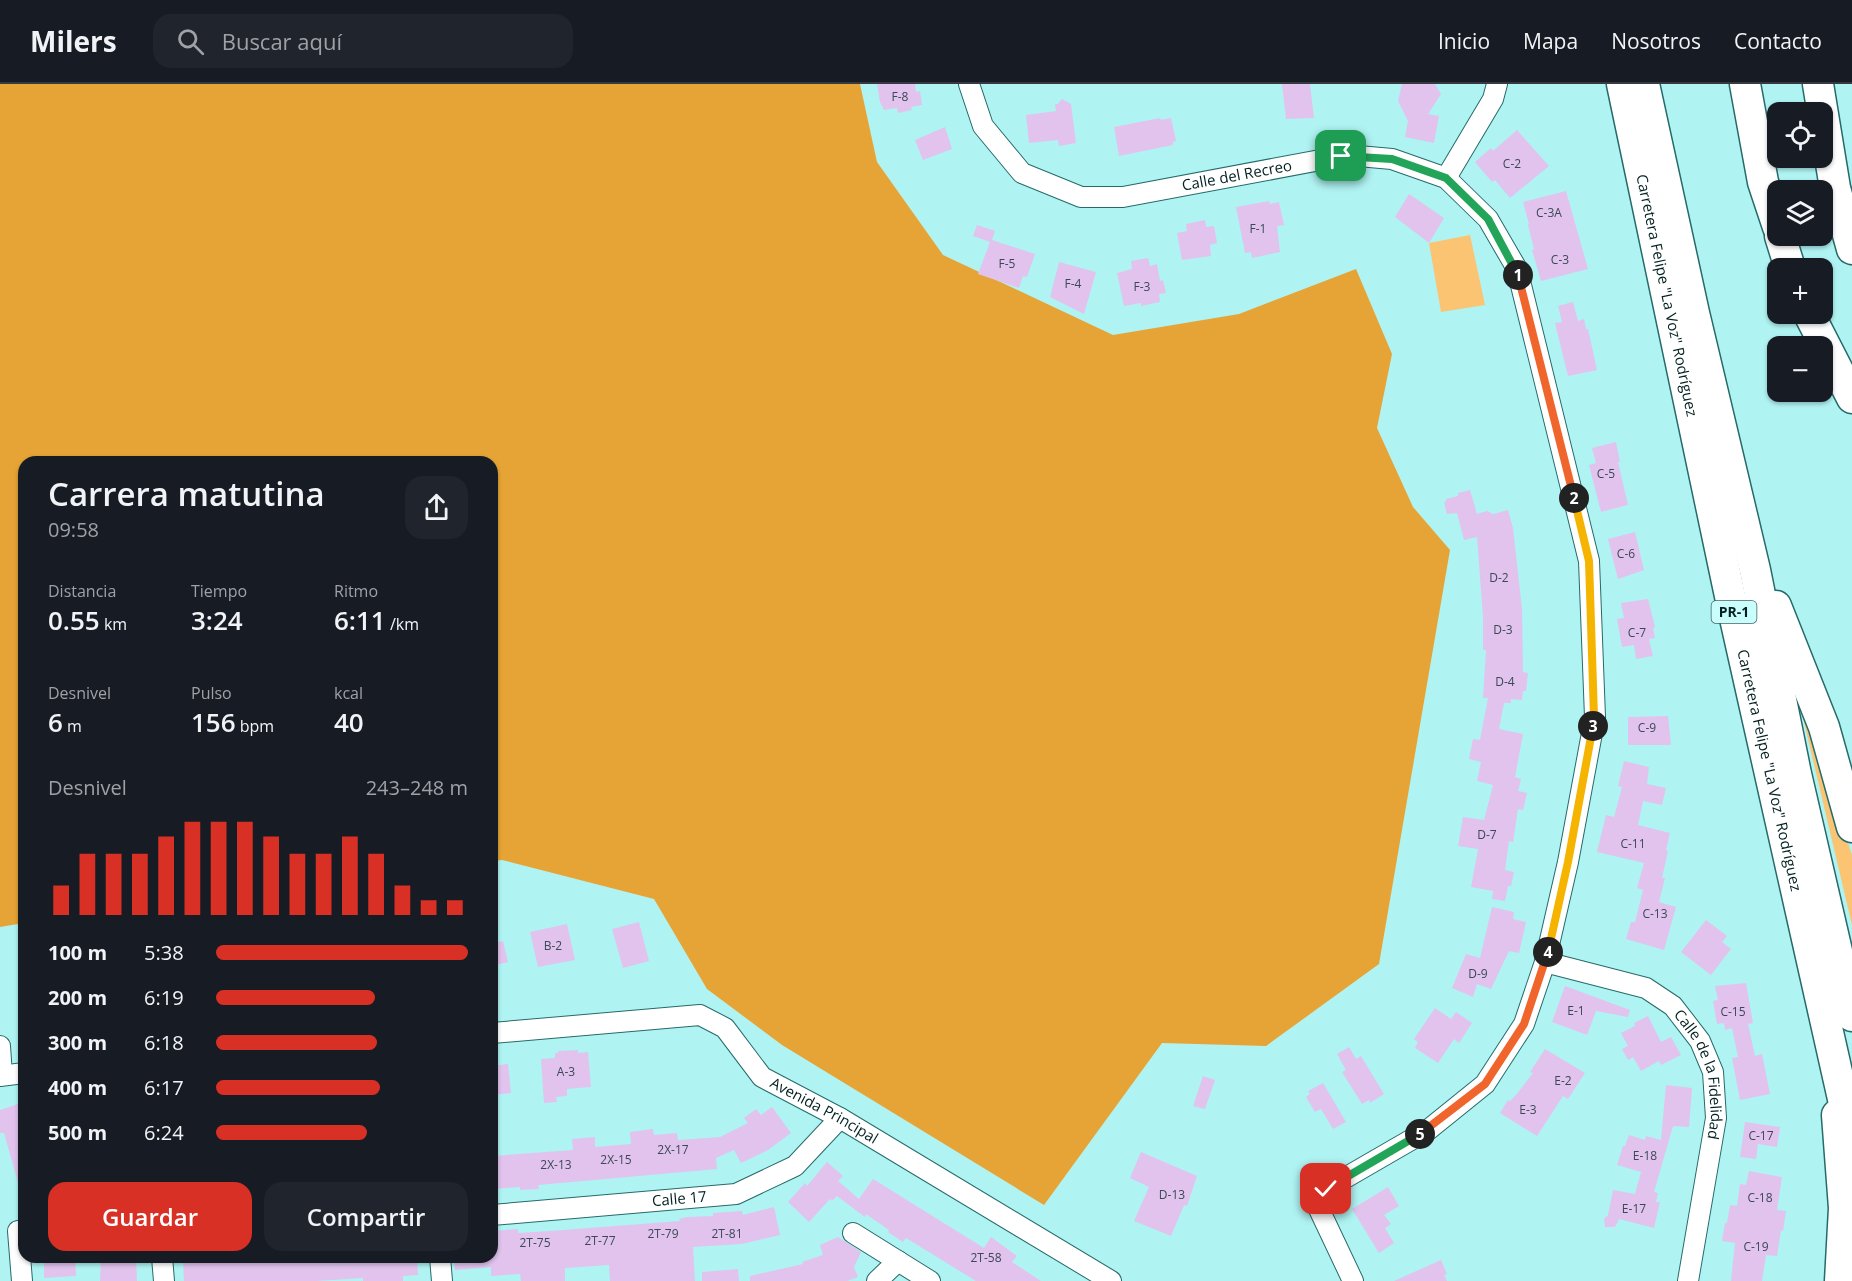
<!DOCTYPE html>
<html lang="es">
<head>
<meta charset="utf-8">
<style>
  :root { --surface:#171b24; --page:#20242c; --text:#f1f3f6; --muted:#9ea1a6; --line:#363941; --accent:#d93025 }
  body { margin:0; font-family:"Open Sans",sans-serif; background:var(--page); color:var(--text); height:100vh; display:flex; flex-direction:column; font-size:22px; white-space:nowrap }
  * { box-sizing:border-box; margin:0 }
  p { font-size:20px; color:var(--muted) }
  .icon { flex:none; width:33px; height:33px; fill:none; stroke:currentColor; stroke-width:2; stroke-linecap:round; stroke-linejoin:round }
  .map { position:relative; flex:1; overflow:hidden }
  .side { position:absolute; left:18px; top:372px; width:480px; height:807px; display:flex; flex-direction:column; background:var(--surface); border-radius:18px; box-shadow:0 2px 4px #0004 }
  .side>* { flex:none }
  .fabs { position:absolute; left:1767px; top:18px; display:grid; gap:12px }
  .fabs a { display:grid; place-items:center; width:66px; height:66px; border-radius:12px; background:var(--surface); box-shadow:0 2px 4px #0004; font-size:30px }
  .pin { position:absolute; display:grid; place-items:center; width:51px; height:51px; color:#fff; margin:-26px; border-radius:12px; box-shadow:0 3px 9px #0006 }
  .km { position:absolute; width:30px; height:30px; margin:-15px; border-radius:50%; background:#222; color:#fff; font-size:16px; line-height:30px; text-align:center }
  .round { display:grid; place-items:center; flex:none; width:63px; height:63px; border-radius:18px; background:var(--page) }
  .summary { display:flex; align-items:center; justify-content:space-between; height:102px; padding:0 30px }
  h1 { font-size:33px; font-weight:600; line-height:45px }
  .stats { display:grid; grid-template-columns:repeat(3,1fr); gap:9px; height:102px; padding:6px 30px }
  .stats div { display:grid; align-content:center }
  .stats b { font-size:26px; font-weight:600 }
  .stats small { font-size:16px; font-weight:400 }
  .stats p { font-size:16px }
  .chart { height:168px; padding:12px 30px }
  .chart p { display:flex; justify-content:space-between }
  .chart svg { width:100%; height:108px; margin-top:6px; stroke:var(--accent); stroke-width:6 }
  .button { display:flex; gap:12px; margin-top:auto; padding:12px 30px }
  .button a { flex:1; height:69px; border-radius:18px; background:var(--accent); color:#fff; font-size:24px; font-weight:600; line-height:69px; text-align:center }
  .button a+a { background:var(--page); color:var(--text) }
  ul { padding:0 30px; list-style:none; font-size:20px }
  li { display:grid; grid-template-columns:96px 72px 1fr; align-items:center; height:45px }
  li i { height:15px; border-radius:8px; background:var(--accent) }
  header { display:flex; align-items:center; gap:36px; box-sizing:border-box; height:84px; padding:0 30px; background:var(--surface); border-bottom:2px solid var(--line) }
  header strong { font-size:28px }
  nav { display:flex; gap:33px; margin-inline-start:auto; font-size:21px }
  .search { width:420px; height:54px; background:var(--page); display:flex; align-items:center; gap:15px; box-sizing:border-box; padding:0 21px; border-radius:18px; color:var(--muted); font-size:22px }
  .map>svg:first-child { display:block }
</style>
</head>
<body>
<header>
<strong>Milers</strong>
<div class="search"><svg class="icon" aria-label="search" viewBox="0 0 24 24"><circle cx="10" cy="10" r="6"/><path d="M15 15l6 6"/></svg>Buscar aquí</div>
<nav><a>Inicio</a><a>Mapa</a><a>Nosotros</a><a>Contacto</a></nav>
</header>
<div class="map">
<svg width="1852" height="1197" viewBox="0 0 1852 1197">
  <rect width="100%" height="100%" fill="#b0f3f3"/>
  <!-- green -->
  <g fill="#fbc473">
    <path d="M1470,151L1485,221L1441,228L1429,159Z"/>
    <path d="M1792,587L1852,771V841Z"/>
  </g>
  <!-- forest -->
  <path fill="#e6a436" d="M0,0H860L877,78L943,171L1113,251L1239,230L1356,185L1392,270L1377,344L1413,423L1450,466L1379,880L1266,962L1162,959L1044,1121L782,961L707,905L654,815L502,776L492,777V378H24V839L0,843Z"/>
  <!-- building -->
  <g fill="#e1c3ee">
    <path d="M877,0H915L916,8L920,7L922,21L911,23L912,26L898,29L897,24L884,26L880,18Z"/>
    <path d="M1282,0H1310L1314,34L1286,35Z"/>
    <path d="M1402,0H1435L1441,10L1428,30L1439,32L1434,59L1405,53L1408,37L1398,17Z"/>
    <path d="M1062,15L1071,20L1076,59L1059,62L1058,56L1029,59L1026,31L1056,27L1055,20H1058Z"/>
    <path d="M1160,34L1161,36L1171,34L1176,57L1173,58V61L1119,72L1114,43Z"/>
    <path d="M945,43L952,65L923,76L915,56Z"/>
    <path d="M1517,46L1549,82L1510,114L1495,96L1492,98L1475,78L1491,64L1493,67Z"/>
    <path d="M1566,107L1588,185L1541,197L1532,166L1534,165L1528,141L1529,140L1523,118Z"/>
    <path d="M1409,110L1444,134L1429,159L1395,133Z"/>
    <path d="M1269,117L1270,120L1279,118L1284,141L1277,142L1280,168L1252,174L1251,168L1245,169L1236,123Z"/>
    <path d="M1205,136L1206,143L1214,142L1217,159L1210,161L1211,172L1182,176L1177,149L1187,147L1186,140Z"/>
    <path d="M977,141L995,147L992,156L1035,170L1027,193L1023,192L1019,204L978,190L990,158L973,152Z"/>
    <path d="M1148,174L1150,182L1157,180L1160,197L1163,196L1166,209L1159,210L1160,218L1141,222V219L1124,222L1117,189L1132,185L1131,177Z"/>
    <path d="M1059,178L1096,188L1084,230L1050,213Z"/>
    <path d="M1573,218L1578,237L1584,235L1586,245H1588L1597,286L1568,292L1555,239L1562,238L1558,222Z"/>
    <path d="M1616,358L1620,378H1618L1628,421L1601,428L1589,381L1596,379L1592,364Z"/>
    <path d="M1470,406L1477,430L1487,427L1493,430L1508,426L1513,444L1522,525L1523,588L1528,589L1526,607H1523L1522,616L1511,615V619H1504L1499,645L1523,650L1515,693L1521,695L1518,707L1527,709L1523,726L1518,725L1513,758L1509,757L1505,786L1514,788L1511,802H1508L1505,817L1492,815L1493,807L1471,803L1478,765L1458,762L1463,733L1484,736L1493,701L1477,697L1481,678L1469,675L1473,655L1480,656L1488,614H1483L1486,566H1483V533L1477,453L1464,456L1457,429L1447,430L1444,418L1446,417V415L1458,412V409Z"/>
    <path d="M1635,448L1644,486L1618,495L1608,455Z"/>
    <path d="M1648,515L1655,543L1653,544L1655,554L1649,555L1653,572L1636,575L1634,561L1622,563L1617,535L1624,534L1621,519Z"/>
    <path d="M1668,632L1671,661H1628V633Z"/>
    <path d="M1624,677L1649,683L1647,700L1666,704L1662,721L1643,717L1638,741L1670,749L1666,766L1668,767L1662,794H1665L1659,818L1676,823L1664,866L1626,855L1631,838H1635L1643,806L1637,804L1644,779L1597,768L1606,731L1614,733L1622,703L1618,702Z"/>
    <path d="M1492,823L1514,828L1513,835L1526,838L1519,869L1509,867L1491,905L1477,900L1473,913L1452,904L1466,870L1480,874Z"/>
    <path d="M1706,836L1727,852L1722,858L1731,865L1711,891L1681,868Z"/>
    <path d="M639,838L649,877L623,884L612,845Z"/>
    <path d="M567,840L575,876L538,883L530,848Z"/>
    <path d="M503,857L508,878L492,882V860Z"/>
    <path d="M1746,899L1753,939L1748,940L1755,972L1762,970L1770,1010L1740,1016L1732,974L1738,973L1732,944L1725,946L1724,939L1717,940L1713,917L1718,916L1715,902Z"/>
    <path d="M1565,902L1630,926L1628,933L1596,927L1587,951L1552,938Z"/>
    <path d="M1435,924L1451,935L1456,928L1472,939L1459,959L1454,955L1438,979L1415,964L1418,958L1414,955Z"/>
    <path d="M1648,932L1661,958L1671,953L1681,971L1661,981L1659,977L1641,987L1633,973L1628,976L1622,965L1628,962L1621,949L1635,942L1634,939Z"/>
    <path d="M1349,963L1356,975L1361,972L1384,1010L1370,1019L1369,1016L1362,1020L1342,988L1346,986L1337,970Z"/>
    <path d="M1545,965L1585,989L1568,1015L1563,1012L1537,1052L1500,1029L1508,1016L1510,1017L1516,1011L1533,989L1530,988Z"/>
    <path d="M578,966V969L588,968L591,1003L567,1005V1012L556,1013L557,1018L544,1019L541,975L555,974V969H558V967Z"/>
    <path d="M508,980L511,1009L492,1011V982Z"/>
    <path d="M1203,992L1215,996L1205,1025L1193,1022Z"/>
    <path d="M1323,999L1346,1038L1333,1045L1321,1025L1315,1028L1306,1013L1310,1010L1308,1007Z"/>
    <path d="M1666,1001L1692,1004L1689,1043L1673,1042L1654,1108L1658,1109L1656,1118H1660L1654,1144L1619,1135L1615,1143H1605L1604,1135L1608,1131L1613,1106L1635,1110L1641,1088L1617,1081L1623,1062H1625L1629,1051L1645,1056L1646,1052L1661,1056Z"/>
    <path d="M24,1018V1101L19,1102L4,1049H0V1026Z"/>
    <path d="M772,1023L791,1049L768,1066L741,1079L734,1066L716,1074L717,1085L538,1101L539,1105L520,1106V1103L492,1105V1072L573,1066L572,1055L595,1053V1063L631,1060L630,1048L653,1045L654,1051L677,1049L678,1056L720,1053L748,1039L744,1034L756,1025L761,1031Z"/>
    <path d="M1745,1038L1780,1043L1777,1063L1758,1060L1756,1075L1740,1073Z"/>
    <path d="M1141,1068L1197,1092L1187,1122L1184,1121L1171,1152L1134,1137L1149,1103L1130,1094Z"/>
    <path d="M827,1078L843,1092L838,1097L859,1115L873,1095L984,1164L991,1153L1017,1172L1012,1178L1041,1197H976L906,1154L903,1158L888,1148L889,1146L866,1130L865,1133L837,1112L832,1117L830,1115L809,1138L788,1118L805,1099L807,1102Z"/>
    <path d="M1749,1087L1782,1093L1777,1126L1786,1127L1783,1147L1781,1146L1777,1172L1766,1171L1762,1197H1731L1735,1159L1722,1157L1725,1139H1727L1730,1121L1737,1122L1740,1100L1746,1101Z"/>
    <path d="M1388,1103L1399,1122L1384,1131L1391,1140L1385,1144L1394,1159L1379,1169L1352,1125Z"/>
    <path d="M774,1123L780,1151L742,1160L693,1163L695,1197H610L609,1181L565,1184V1197H521L520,1190L491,1192V1183L455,1186L454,1173H492V1147L518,1145V1149L550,1147L680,1137L679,1135L687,1133L713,1132V1129L742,1127L743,1131Z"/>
    <path d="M838,1153L861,1168L854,1183L858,1193L847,1197H750V1192L803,1180L802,1178L823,1171L820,1161Z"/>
    <path d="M44,1173H75L76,1192L44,1194Z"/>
    <path d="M101,1173H136L137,1197H100Z"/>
    <path d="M221,1173L222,1175L249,1173H417L418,1191L403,1192V1197H363V1194L316,1197H184L183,1176Z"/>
    <path d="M1441,1176L1447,1190L1444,1191L1447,1197H1394Z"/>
    <path d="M738,1185L739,1197H702V1188Z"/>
  </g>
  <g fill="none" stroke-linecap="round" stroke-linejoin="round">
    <!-- minor casing -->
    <g stroke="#266a6a" stroke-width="22">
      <g id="minor">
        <path id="s1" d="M969,0L983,42L1022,89L1081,113H1123L1347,71L1392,75L1446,94L1488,135L1517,185L1589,477L1595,633L1568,778L1545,878L1524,940L1485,1000L1428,1046L1326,1105L1318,1123L1353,1197"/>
        <path d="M1446,94L1493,15L1497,0"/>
        <path id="s2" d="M1545,878L1646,904L1673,922L1700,957L1713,988L1716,1034L1688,1197"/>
        <path id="s3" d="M492,949L700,931L725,944L762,993L840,1034L1111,1197"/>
        <path d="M0,962L2,991"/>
        <path d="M0,992L24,989"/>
        <path id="s4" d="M492,1131L736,1110L795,1082L840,1034"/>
        <path d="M18,1147L22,1197"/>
        <path d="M853,1149L930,1197"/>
        <path d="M162,1173L164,1197"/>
        <path d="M440,1173L442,1197"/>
        <path d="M877,1197L898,1177"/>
      </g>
    </g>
    <!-- highway casing -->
    <g stroke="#266a6a" stroke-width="33">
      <g id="highway">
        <path id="s5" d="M1622,0L1730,512L1852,1055"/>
        <path d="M1644,0L1694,229L1755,486L1796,690L1852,932"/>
        <path d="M1745,0L1763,98L1778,143"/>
        <path d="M1818,0L1835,104L1852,165"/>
        <path d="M1780,152L1790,184"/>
        <path d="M1809,230L1852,314"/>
        <path d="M1776,522L1824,643L1852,743"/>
        <path d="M1837,1031L1844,1124L1840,1197"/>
      </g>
    </g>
    <!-- minor -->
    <use href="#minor" stroke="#fff" stroke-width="20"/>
    <!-- highway -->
    <use href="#highway" stroke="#fff" stroke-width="30"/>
  </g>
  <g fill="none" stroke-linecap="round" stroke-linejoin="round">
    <!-- split-1 casing -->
    <g stroke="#fff" stroke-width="12">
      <path id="split-1" d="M1341,72L1392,75L1446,94L1488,135L1518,191"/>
    </g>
    <!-- split-2 casing -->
    <g stroke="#fff" stroke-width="12">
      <path id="split-2" d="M1518,191L1574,414"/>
    </g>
    <!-- split-3 casing -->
    <g stroke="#fff" stroke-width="12">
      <path id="split-3" d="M1574,414L1589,477L1594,633L1593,642"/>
    </g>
    <!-- split-4 casing -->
    <g stroke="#fff" stroke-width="12">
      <path id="split-4" d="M1548,868L1568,778L1593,642"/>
    </g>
    <!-- split-5 casing -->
    <g stroke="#fff" stroke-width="12">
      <path id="split-5" d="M1420,1050L1485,1000L1524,940L1548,868"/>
    </g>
    <!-- split-6 casing -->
    <g stroke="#fff" stroke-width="12">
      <path id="split-6" d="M1326,1105L1420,1050"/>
    </g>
    <!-- split-1 -->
    <use href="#split-1" stroke="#22a559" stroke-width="8"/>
    <!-- split-2 -->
    <use href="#split-2" stroke="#f0652b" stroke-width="8"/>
    <!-- split-3 -->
    <use href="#split-3" stroke="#f5b400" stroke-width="8"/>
    <!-- split-4 -->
    <use href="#split-4" stroke="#f5b400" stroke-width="8"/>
    <!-- split-5 -->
    <use href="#split-5" stroke="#f0652b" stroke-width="8"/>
    <!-- split-6 -->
    <use href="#split-6" stroke="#22a559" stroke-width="8"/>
  </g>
  <g text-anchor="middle" stroke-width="4.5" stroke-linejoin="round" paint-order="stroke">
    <!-- number labels -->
    <g font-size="12" fill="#3b4954">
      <text x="900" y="17">F-8</text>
      <text x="1512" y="84">C-2</text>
      <text x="1549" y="133">C-3A</text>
      <text x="1258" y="149">F-1</text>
      <text x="1560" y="180">C-3</text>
      <text x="1007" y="184">F-5</text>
      <text x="1073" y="204">F-4</text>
      <text x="1142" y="207">F-3</text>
      <text x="1606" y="394">C-5</text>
      <text x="1626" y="474">C-6</text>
      <text x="1499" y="498">D-2</text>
      <text x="1503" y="550">D-3</text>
      <text x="1637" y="553">C-7</text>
      <text x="1505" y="602">D-4</text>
      <text x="1647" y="648">C-9</text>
      <text x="1487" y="755">D-7</text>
      <text x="1633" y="764">C-11</text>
      <text x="1655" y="834">C-13</text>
      <text x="553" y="866">B-2</text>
      <text x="1478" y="894">D-9</text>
      <text x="1576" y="931">E-1</text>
      <text x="1733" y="932">C-15</text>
      <text x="566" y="992">A-3</text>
      <text x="1563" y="1001">E-2</text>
      <text x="1528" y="1030">E-3</text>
      <text x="1761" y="1056">C-17</text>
      <text x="673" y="1070">2X-17</text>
      <text x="1645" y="1076">E-18</text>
      <text x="616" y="1080">2X-15</text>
      <text x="556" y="1085">2X-13</text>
      <text x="1172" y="1115">D-13</text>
      <text x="1760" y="1118">C-18</text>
      <text x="1634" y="1129">E-17</text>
      <text x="663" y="1154">2T-79</text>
      <text x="727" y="1154">2T-81</text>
      <text x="600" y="1161">2T-77</text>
      <text x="535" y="1163">2T-75</text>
      <text x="1756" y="1167">C-19</text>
      <text x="986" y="1178">2T-58</text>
    </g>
    <!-- shield labels -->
    <rect fill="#c9fefd" stroke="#3f6363" stroke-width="1.5" x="1711.5" y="517" width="45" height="22" rx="4.5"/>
    <g font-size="14" font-weight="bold" fill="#042021">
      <text x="1734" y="533">PR-1</text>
    </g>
    <!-- street labels -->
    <g font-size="15" fill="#042021" stroke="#c9fefd">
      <text dy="5" stroke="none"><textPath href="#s1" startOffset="327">Calle del Recreo</textPath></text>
      <text dy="5" stroke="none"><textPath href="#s5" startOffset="216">Carretera Felipe "La Voz" Rodríguez</textPath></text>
      <text dy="5" stroke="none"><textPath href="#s5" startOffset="702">Carretera Felipe "La Voz" Rodríguez</textPath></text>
      <text dy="5" stroke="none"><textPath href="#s2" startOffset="213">Calle de la Fidelidad</textPath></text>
      <text dy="5" stroke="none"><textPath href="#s3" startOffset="369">Avenida Principal</textPath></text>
      <text dy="5" stroke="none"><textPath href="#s4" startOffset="188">Calle 17</textPath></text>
    </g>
  </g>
</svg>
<div class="fabs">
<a><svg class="icon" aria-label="locate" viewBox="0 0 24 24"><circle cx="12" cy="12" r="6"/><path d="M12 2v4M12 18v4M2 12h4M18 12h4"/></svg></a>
<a><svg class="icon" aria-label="layers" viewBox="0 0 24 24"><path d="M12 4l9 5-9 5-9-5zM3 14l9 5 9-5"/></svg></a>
<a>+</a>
<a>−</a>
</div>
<div class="pin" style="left:1341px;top:72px;background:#1e9e55"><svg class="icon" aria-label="arrive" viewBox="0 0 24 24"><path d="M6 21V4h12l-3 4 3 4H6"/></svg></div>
<div class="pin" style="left:1326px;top:1105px;background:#d93025"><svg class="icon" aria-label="check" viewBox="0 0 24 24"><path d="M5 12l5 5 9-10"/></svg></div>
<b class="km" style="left:1518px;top:191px">1</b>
<b class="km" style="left:1574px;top:414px">2</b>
<b class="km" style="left:1593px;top:642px">3</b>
<b class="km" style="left:1548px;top:868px">4</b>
<b class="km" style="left:1420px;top:1050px">5</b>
<section class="side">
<div class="summary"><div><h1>Carrera matutina</h1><p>09:58</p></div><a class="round"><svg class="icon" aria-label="share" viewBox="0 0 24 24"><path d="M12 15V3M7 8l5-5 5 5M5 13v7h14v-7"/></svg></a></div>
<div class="stats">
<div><p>Distancia</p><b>0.55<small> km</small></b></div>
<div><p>Tiempo</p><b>3:24</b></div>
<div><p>Ritmo</p><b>6:11<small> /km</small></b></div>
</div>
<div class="stats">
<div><p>Desnivel</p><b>6<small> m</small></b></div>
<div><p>Pulso</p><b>156<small> bpm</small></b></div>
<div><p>kcal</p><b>40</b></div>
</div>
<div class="chart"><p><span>Desnivel</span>243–248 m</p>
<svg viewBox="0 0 160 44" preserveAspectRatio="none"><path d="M5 44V32M15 44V19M25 44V19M35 44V19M45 44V12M55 44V6M65 44V6M75 44V6M85 44V12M95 44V19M105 44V19M115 44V12M125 44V19M135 44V32M145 44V38M155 44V38"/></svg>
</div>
<ul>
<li><b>100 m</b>5:38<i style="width:100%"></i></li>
<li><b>200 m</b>6:19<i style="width:63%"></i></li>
<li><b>300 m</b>6:18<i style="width:64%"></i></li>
<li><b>400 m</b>6:17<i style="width:65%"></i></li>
<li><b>500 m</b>6:24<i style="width:60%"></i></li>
</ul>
<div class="button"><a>Guardar</a><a>Compartir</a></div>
</section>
</div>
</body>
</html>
